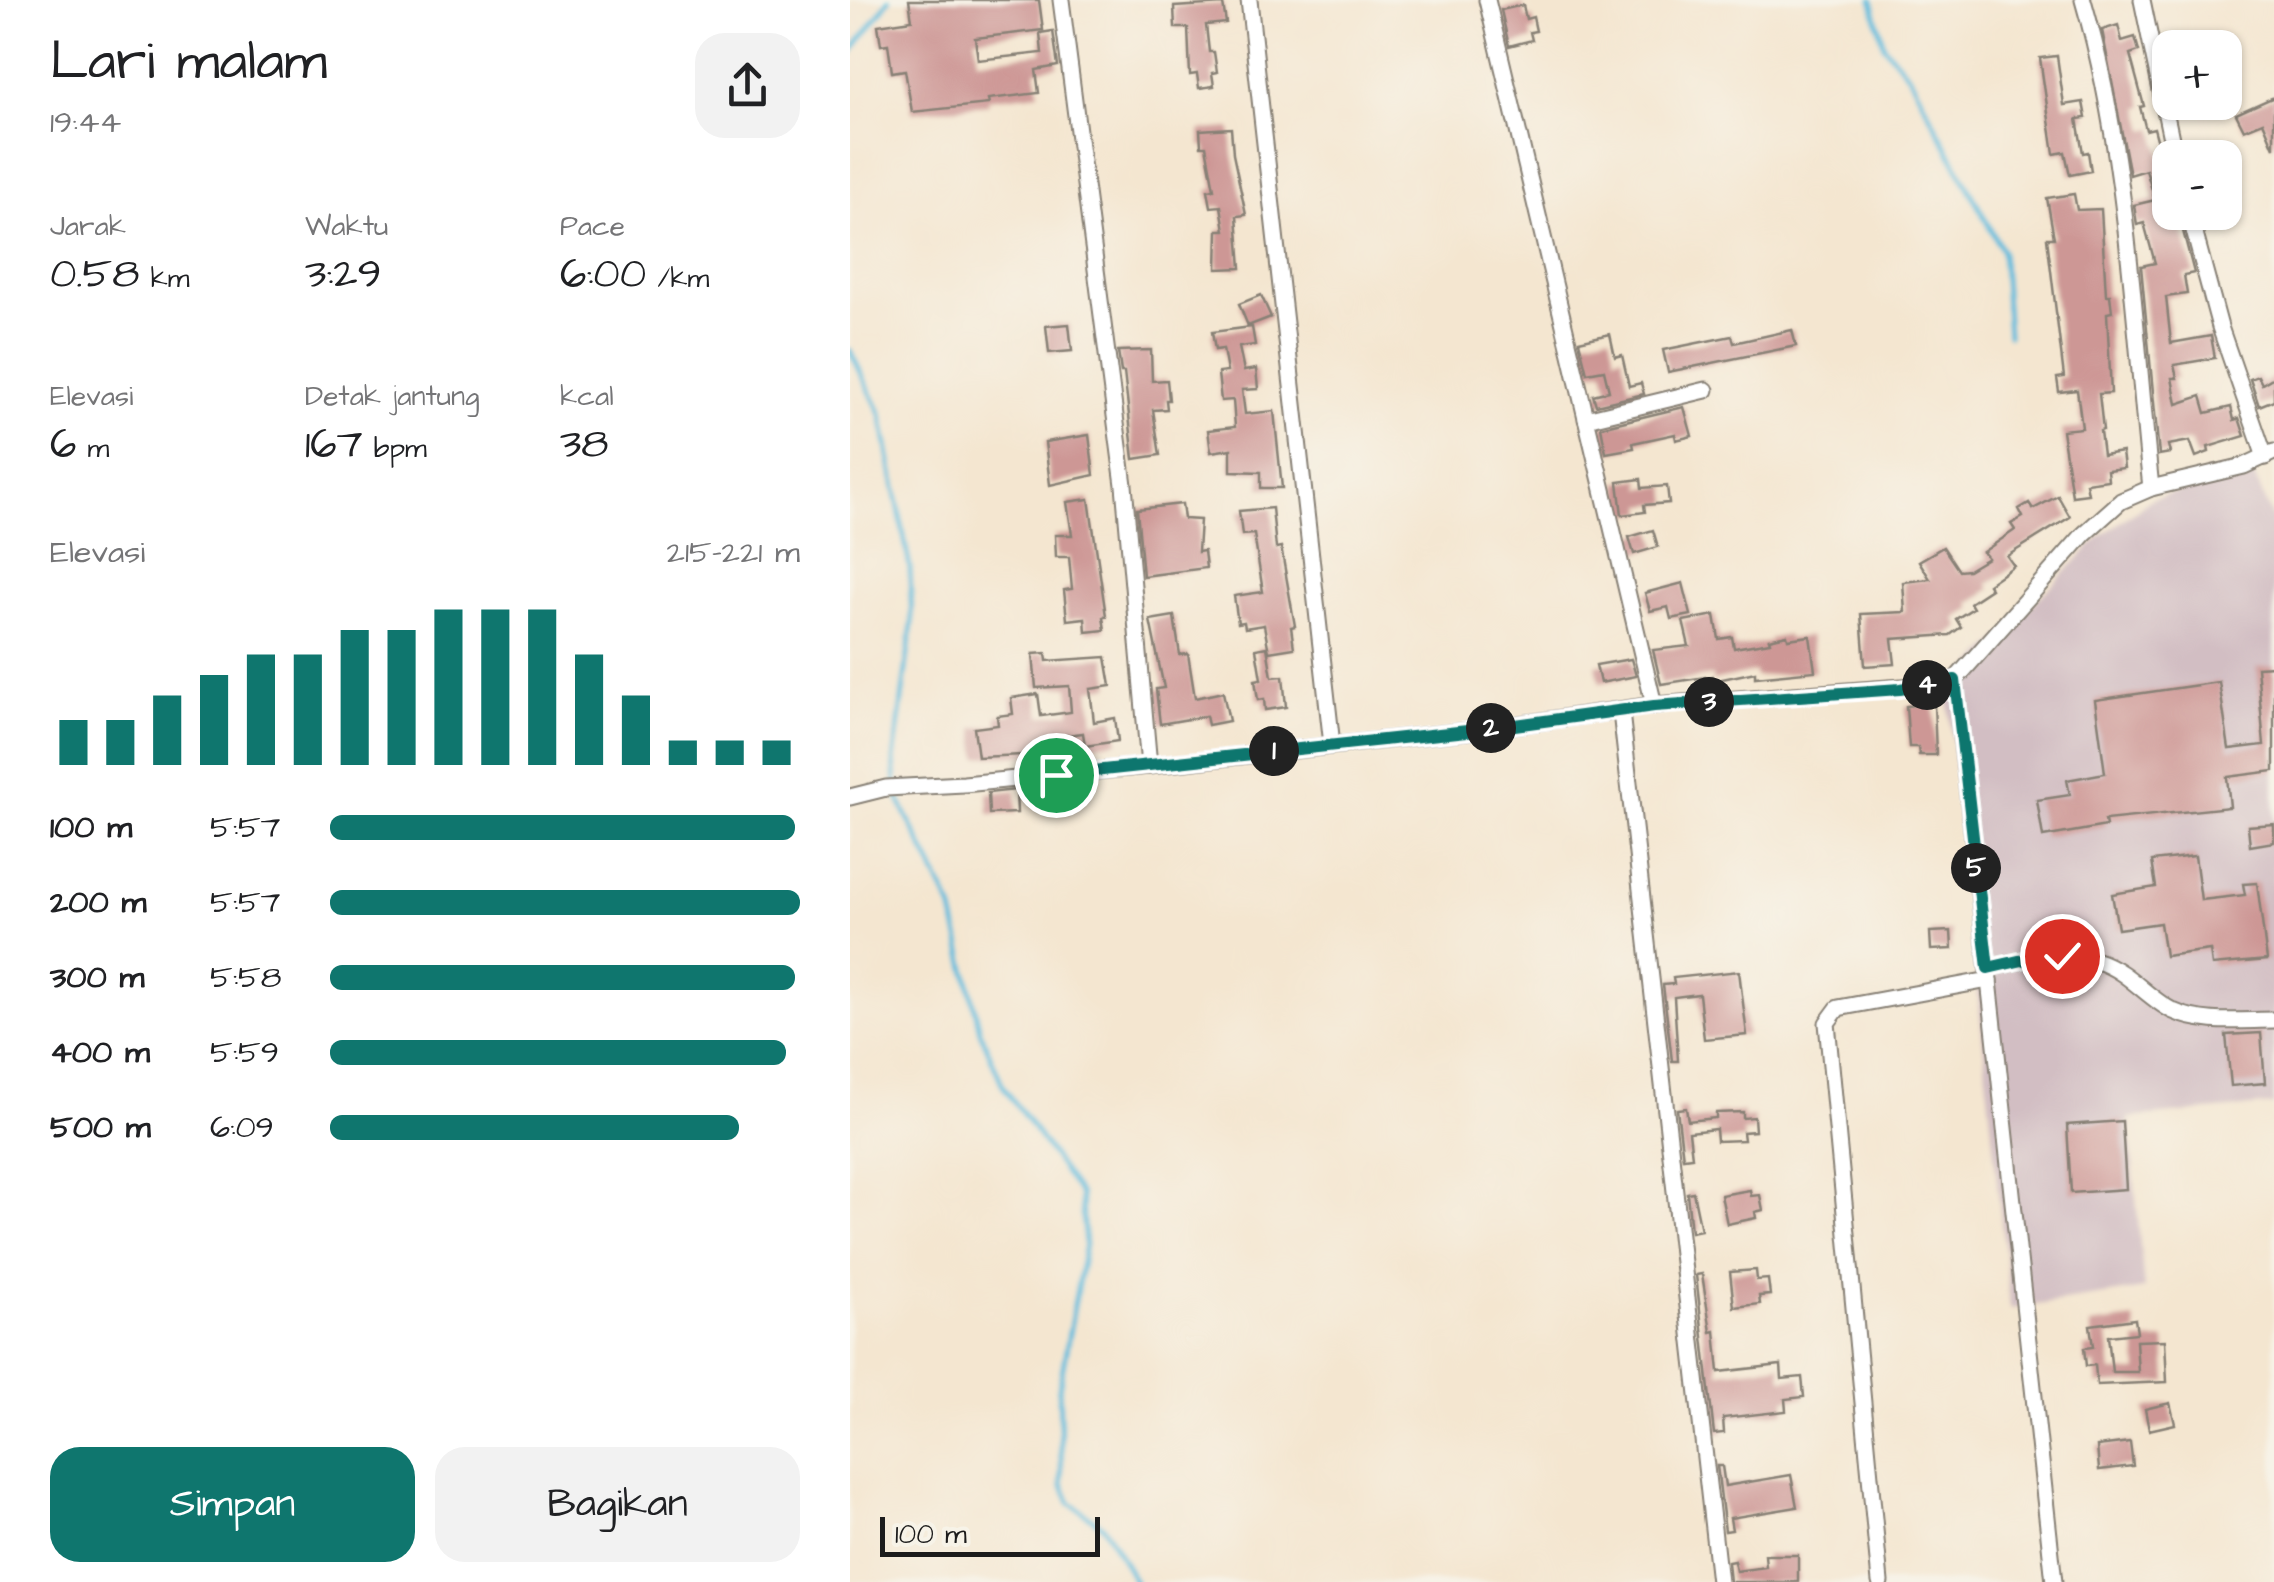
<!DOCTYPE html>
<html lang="id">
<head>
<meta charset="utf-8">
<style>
  :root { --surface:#fff; --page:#f2f2f2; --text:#202124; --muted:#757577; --accent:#0f766e }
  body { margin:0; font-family:"Architects Daughter",sans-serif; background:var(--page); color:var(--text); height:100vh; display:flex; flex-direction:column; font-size:38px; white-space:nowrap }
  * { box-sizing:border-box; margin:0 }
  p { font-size:32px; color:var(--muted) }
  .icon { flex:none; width:55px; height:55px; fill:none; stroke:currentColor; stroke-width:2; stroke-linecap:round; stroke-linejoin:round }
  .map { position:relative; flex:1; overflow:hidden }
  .panel { display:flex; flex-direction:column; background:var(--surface); width:850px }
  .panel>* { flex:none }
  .controls { position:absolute; left:1302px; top:30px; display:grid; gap:20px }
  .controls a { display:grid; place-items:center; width:90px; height:90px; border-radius:20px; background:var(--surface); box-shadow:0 2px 8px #0004; font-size:50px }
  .scale { position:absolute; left:30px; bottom:25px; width:220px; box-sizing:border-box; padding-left:10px; border:5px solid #1c1c1c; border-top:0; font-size:28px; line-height:35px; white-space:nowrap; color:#1c1c1c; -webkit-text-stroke:8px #f7f3e8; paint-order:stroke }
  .pin { position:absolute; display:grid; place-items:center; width:85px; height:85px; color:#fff; margin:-42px; border:5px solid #fff; border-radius:50%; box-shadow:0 2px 10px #0007 }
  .km { position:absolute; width:50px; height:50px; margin:-25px; border-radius:50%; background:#222; color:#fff; font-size:28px; line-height:50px; text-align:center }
  .round { display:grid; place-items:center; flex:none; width:105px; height:105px; border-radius:30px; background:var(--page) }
  .head { display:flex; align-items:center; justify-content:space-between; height:170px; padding:0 50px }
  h1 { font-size:55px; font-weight:600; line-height:75px }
  .figures { display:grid; grid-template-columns:repeat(3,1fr); gap:15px; height:170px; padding:10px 50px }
  .figures div { display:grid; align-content:center }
  .figures b { font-size:42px; font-weight:600 }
  .figures small { font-size:28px; font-weight:400 }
  .figures p { font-size:28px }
  .chart { height:280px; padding:20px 50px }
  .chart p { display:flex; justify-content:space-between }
  .chart svg { width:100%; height:180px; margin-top:10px; stroke:var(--accent); stroke-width:6 }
  .action { display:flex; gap:20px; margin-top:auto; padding:20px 50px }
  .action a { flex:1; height:115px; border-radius:30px; background:var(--accent); color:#fff; font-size:40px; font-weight:600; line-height:115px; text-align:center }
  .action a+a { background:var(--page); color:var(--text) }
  ul { padding:0 50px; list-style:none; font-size:32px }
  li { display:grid; grid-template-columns:160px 120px 1fr; align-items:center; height:75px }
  li i { height:25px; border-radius:12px; background:var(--accent) }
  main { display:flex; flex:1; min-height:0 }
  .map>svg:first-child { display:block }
</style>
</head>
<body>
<main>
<section class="panel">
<div class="head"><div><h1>Lari malam</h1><p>19:44</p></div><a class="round"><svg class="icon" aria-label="share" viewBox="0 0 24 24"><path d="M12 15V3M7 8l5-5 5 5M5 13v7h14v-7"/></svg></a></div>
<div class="figures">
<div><p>Jarak</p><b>0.58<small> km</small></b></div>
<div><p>Waktu</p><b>3:29</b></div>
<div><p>Pace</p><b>6:00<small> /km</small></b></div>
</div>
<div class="figures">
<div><p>Elevasi</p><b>6<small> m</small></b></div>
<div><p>Detak jantung</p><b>167<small> bpm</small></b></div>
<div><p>kcal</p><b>38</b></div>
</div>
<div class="chart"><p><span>Elevasi</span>215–221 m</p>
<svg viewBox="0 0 160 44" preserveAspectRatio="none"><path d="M5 44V33M15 44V33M25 44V27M35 44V22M45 44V17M55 44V17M65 44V11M75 44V11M85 44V6M95 44V6M105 44V6M115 44V17M125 44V27M135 44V38M145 44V38M155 44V38"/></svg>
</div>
<ul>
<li><b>100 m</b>5:57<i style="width:99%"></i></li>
<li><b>200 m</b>5:57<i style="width:100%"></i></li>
<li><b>300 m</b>5:58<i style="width:99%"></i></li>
<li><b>400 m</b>5:59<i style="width:97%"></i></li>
<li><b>500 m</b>6:09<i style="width:87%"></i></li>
</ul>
<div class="action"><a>Simpan</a><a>Bagikan</a></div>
</section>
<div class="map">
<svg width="1424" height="1582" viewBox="0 0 1424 1582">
  <rect width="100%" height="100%" fill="#f7f3e8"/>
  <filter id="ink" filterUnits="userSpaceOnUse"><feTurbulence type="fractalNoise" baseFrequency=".01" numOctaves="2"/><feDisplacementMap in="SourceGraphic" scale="20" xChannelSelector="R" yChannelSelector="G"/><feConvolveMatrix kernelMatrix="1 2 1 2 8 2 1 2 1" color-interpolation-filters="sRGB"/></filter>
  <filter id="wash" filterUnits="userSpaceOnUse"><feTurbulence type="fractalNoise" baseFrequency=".0048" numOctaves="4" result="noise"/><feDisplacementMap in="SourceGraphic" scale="40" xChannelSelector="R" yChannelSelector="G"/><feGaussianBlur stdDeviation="2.25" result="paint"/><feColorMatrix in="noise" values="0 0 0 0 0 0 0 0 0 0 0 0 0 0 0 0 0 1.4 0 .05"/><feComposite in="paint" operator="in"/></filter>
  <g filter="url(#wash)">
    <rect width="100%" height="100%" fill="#f4e6d0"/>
    <!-- industrial -->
    <path fill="#d2bec3" d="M1403,473L1424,522V1105L1279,1118L1294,1289L1160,1309L1097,691L1250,537L1303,498Z"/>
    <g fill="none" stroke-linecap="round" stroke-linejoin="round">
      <!-- stream -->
      <g stroke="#5fbcdd" stroke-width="5">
        <path d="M1022,0L1034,46L1060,77L1152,251L1158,335"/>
        <path d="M0,54L39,0"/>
        <path d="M0,350L31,414L60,568L62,624L44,760L47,796L102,907L130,1031L153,1086L230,1195L235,1244L209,1389L212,1484L220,1503L253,1526L285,1582"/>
      </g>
    </g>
    <g id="blocks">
      <!-- building -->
      <g fill="#cd9795">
        <path d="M59,0H189L193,30L125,38L128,60L192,53L190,33L203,31L208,66L186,70L189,93L138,99L139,104L62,112L55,70L42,72L38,44L31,45L28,25L62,20Z"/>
        <path d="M373,4L376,23L356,25L359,52H364L367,72L362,73L364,86L349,88L347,74L340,75L338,28H325L324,7Z"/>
        <path d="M673,5L676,19L683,17L686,31L680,32L682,40L659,46L651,10Z"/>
        <path d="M1268,25L1272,41L1285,37L1289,51L1280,54L1294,106L1290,107L1296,130L1304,128L1320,188V212H1328L1344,273L1334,275L1337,294L1316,297L1321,343L1361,336L1365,358L1324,365L1327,378H1322L1327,404L1351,396L1356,413L1381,407L1384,420L1389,418L1395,436L1358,447L1359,452L1346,457L1340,441L1318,445L1320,453L1309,455L1291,266L1305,263L1294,223L1287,225L1284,205L1305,200L1296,170L1280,175L1252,30Z"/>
        <path d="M1207,56L1214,105L1233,102L1236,118L1227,119L1233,153L1238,152L1241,171L1220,175L1215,152L1204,154L1190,58Z"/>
        <path d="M1424,97V148L1413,122L1394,130L1386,114Z"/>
        <path d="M381,128L383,154L396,215L387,216L391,268L367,269L368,230H375L371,206L361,207L358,190L364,189L356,146H351L350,130Z"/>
        <path d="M1224,194L1227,210L1251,209L1256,295H1260L1262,312L1257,313L1261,393L1249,394L1253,430L1250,431L1253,455L1272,452L1274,468L1257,470L1258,480L1236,483L1238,494L1222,496L1212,430L1232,428L1227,390L1209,392L1207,378L1214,377L1197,238H1204L1197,198Z"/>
        <path d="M411,295L421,317L398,326L389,304Z"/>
        <path d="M219,324L222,351L199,353L196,326Z"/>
        <path d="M402,327L405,345L389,347L394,371L406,369L408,389L392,390L395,414L424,411L432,488H411V472L381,471V449L361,452L358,430L385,427L383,400L371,401L368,373L377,372L373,349L365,350L362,332Z"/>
        <path d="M942,330L946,346L818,372L813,350L882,336L884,343Z"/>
        <path d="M760,334L765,357L772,355L779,386L791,383L794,394L746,405L743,395L759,391L754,370L737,373L729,341Z"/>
        <path d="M301,350L302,381L317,380L319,400H316L317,409L303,410L310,455L284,459L274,372H271L268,351Z"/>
        <path d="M1408,376L1412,384L1424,377V400L1409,406L1400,379Z"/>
        <path d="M834,407L842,436L826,440L825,434L783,443L784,448L756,453L751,427Z"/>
        <path d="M239,435L244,475L200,485L195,442Z"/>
        <path d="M791,479L792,488L817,486L819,503L794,505L795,512L772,515L768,482Z"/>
        <path d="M1208,496L1220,517L1157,556L1164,566L1138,584L1141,589L1120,603L1123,608L1106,619L1111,627L1100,635L1042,639L1045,664L1015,666L1011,614L1055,612L1053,582L1080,579L1069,561L1093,547L1109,571L1118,570L1138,558L1133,552L1165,530L1161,524L1173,517L1169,509L1179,503L1183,509Z"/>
        <path d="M239,499L256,616L253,617L255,630L236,632L235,618L217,620L214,590L222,589L219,557H206L205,535H222L217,502Z"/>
        <path d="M332,504L334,519L350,520L348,552L354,551L356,568L293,576L287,509Z"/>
        <path d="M422,508L426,548L431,547L445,626L441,627L444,648L419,652L414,625L395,628L394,622L388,623L384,596L413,592L404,534L392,535L389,511Z"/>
        <path d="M803,530L808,547L784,554L779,537Z"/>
        <path d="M833,583L841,615L821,619L818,607L800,611L795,593Z"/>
        <path d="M865,615L869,639L882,637L884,648L920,642L919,639L937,635L938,639L960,636L965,671L905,677V672L863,681L862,676L811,684L803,650L839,646L833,621Z"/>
        <path d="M324,616L330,655L338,654L345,698L373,692L379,721L358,725L356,716L310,724L306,689L314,688L300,620Z"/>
        <path d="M417,647L422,677L433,676L436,707L415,710L414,699L408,700L405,680L411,679L406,649Z"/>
        <path d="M196,653L197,661L256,657L261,686L240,689L244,722L265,718L268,741L235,746L233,733L194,738L196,754L128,757L124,728L148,725L147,716L163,714L161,698L188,694L191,716L221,712L219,686L186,688L183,654Z"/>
        <path d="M781,659L786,676L750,683L746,665Z"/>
        <path d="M1424,666V771L1377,777L1380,807L1255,820L1256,826L1193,837L1187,800L1220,795L1217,780L1255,773L1245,700L1369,682L1379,749L1414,745L1407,667Z"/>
        <path d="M1084,703L1086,755H1069L1068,747H1059L1056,706Z"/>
        <path d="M166,790L167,813L139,814L138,793Z"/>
        <path d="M1424,824V842L1400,846L1398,826Z"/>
        <path d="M1345,856L1351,900L1395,895L1393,884L1407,883L1417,960L1362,965L1360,950L1315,956L1310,923L1268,929L1262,894L1306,887L1302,861Z"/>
        <path d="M1101,931L1102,949L1081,950L1080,932Z"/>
        <path d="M889,971L897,1035L854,1039L849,994L824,997L828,1061H822L813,985L824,984L823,978Z"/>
        <path d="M1411,1033L1415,1083L1381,1086L1376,1035Z"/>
        <path d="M836,1108L838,1121L866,1118V1113L893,1112V1118L904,1117L905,1131L893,1132L894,1140L867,1141L866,1129L839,1132L842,1157L833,1158L827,1109Z"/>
        <path d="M1272,1121L1276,1189L1221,1193L1217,1125Z"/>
        <path d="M900,1190L901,1196L910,1195L913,1210L905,1212L906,1218L877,1224L871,1195Z"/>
        <path d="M843,1192L851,1230L841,1232L837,1193Z"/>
        <path d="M906,1270L907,1280L918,1279L920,1295L909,1296L910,1304L884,1307L880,1272Z"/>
        <path d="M852,1274L861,1332L865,1331L869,1372L931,1365L932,1379L952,1377L954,1397L935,1399L936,1411L873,1418L874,1433L864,1434L846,1275Z"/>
        <path d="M1285,1319L1287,1333L1258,1336L1262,1372H1288L1286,1341L1315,1340L1317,1382L1247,1385L1245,1365L1236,1366L1234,1348L1243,1347L1240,1325Z"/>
        <path d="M1320,1403L1325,1424L1299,1430L1295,1409Z"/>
        <path d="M1280,1442L1283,1466L1249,1470L1247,1446Z"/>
        <path d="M867,1466H872L875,1486L941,1475L947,1507L880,1518L882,1530L875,1531Z"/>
        <path d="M915,1555H948V1582H880L878,1562L884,1561L886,1571L916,1567Z"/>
      </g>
    </g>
  </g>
  <g filter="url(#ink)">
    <use href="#blocks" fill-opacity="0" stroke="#888176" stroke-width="2.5"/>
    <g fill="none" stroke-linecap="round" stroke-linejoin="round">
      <!-- street casing -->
      <g stroke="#888176" stroke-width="19">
        <g id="street">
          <path d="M211,0L274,485L299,766"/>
          <path d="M399,0L482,745"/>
          <path d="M637,0L804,705"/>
          <path d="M1233,0C1278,155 1284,328 1301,488"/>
          <path d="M1292,0L1325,158"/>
          <path d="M1339,212L1370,327L1415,457"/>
          <path d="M736,419L856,390"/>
          <path d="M771,712L869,1582"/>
          <path d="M0,797L36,788L114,784L299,766L636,729L804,705L1093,684L1105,680L1234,534L1271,501L1301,488L1394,466L1424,452"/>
          <path d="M1138,968C1185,957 1230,944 1273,974C1289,985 1305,1002 1323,1011C1353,1025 1392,1020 1424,1020"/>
          <path d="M1139,980L1204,1582"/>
          <path d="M1030,1582L977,1023L988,1008L1139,980L1105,680"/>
        </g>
      </g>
      <!-- street -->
      <use href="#street" stroke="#fff" stroke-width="15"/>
    </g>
  </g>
  <g fill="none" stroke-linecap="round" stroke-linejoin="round" filter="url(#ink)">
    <!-- route casing -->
    <g stroke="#fff" stroke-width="20">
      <path id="route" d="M206,775L636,729L804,706L1050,689L1105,680L1138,968L1190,956H1212"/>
    </g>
    <!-- route -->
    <use href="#route" stroke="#0f766e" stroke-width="12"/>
  </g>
</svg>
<div class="controls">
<a>+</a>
<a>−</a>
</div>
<div class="scale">100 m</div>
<div class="pin" style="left:206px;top:775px;background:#1e9e55"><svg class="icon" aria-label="arrive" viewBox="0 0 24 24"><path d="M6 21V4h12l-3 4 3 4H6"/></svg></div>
<div class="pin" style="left:1212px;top:956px;background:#d93025"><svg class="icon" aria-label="check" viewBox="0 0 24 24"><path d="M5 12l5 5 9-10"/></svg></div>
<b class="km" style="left:424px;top:751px">1</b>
<b class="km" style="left:641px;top:728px">2</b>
<b class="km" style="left:859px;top:702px">3</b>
<b class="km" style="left:1077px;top:685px">4</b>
<b class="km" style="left:1126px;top:868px">5</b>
</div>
</main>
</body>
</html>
